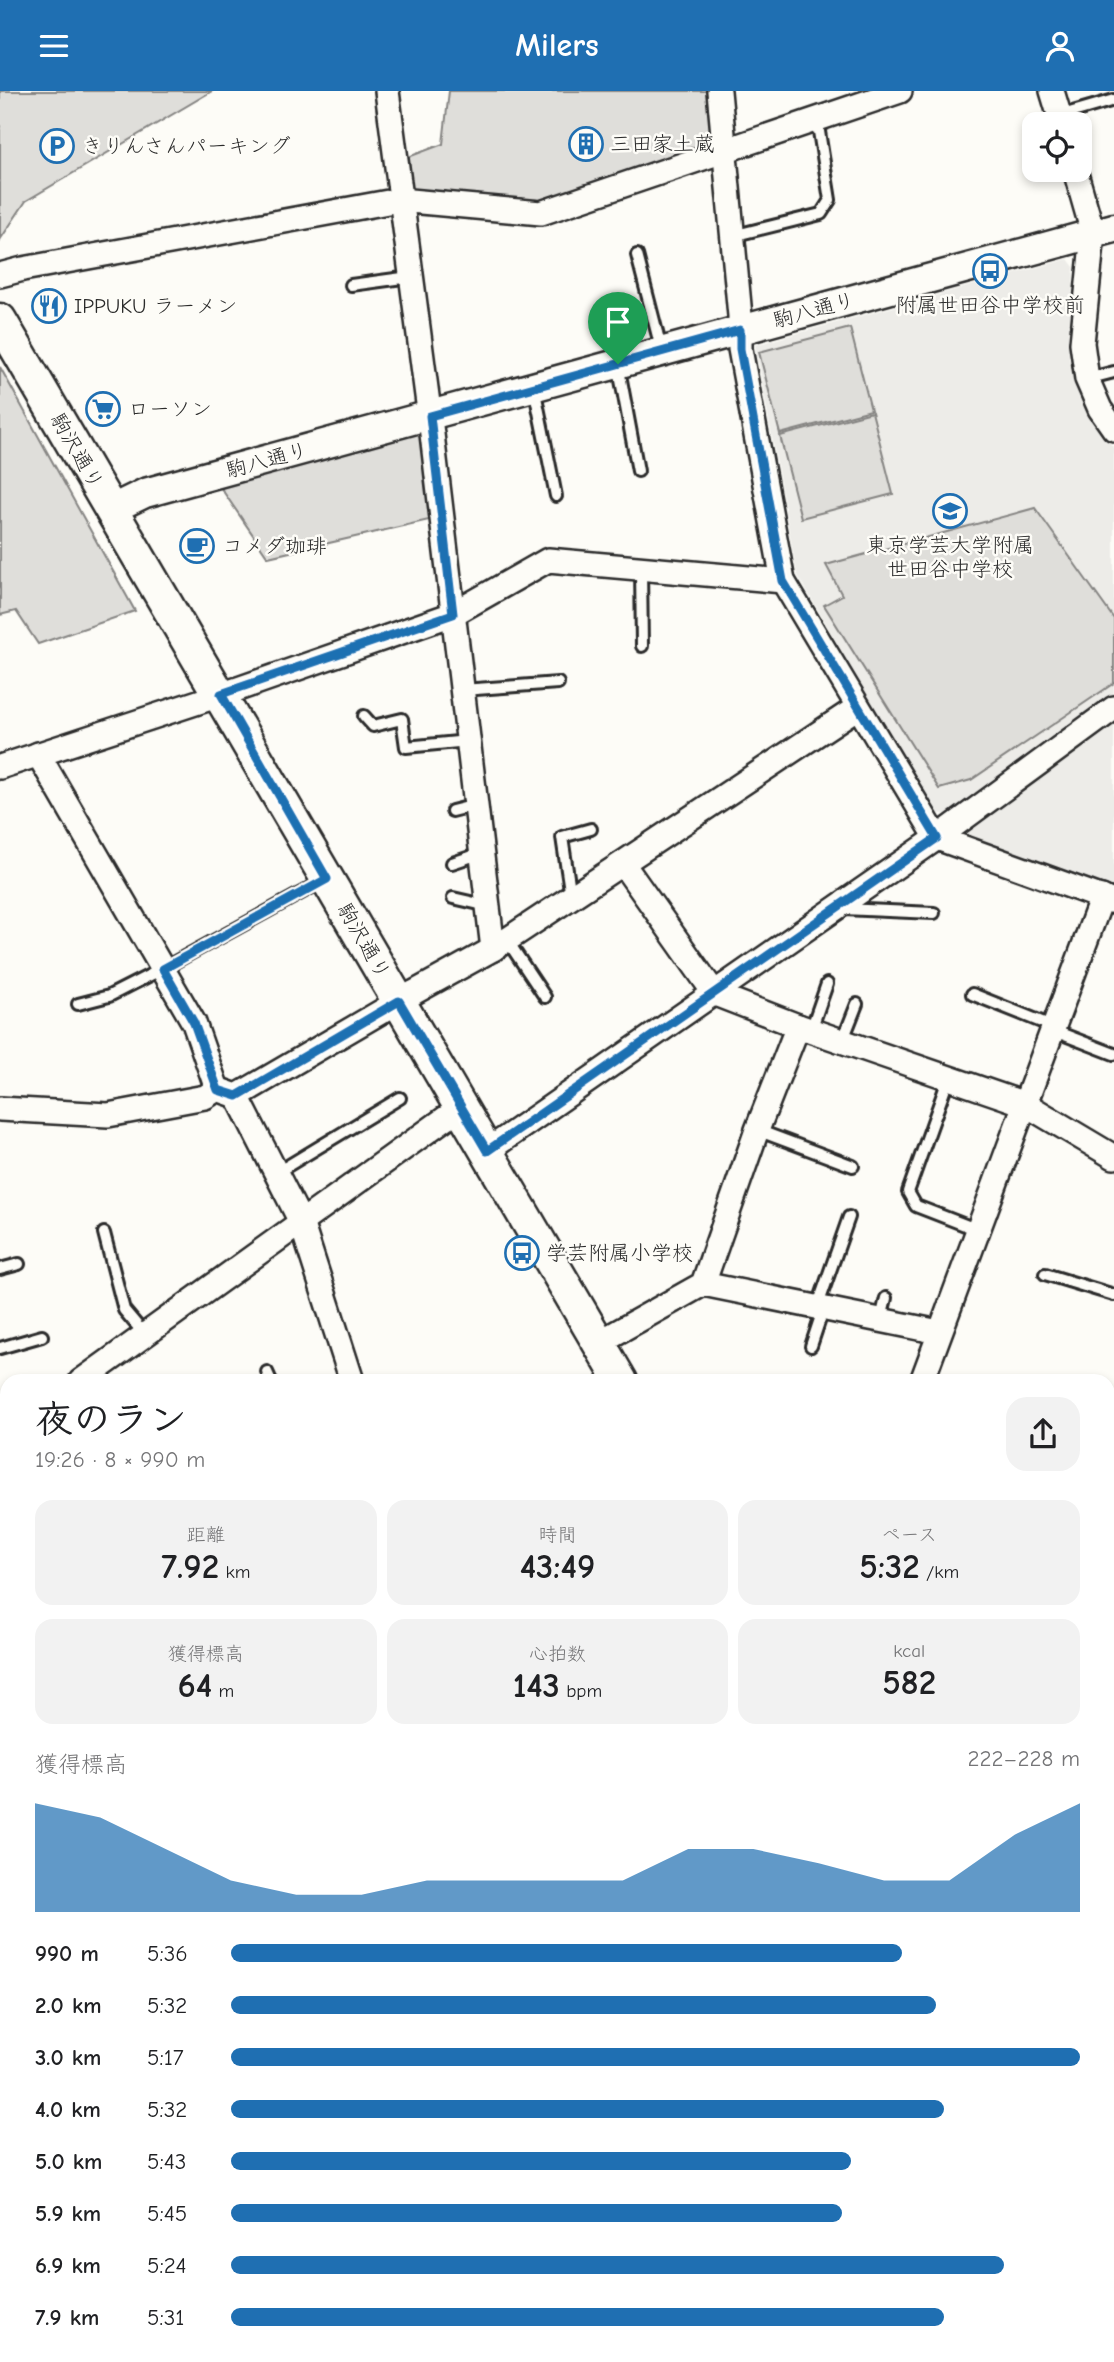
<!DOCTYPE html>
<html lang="ja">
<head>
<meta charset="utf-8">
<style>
  :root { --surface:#fff; --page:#f2f2f2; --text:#202124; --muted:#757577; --accent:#1f6fb2 }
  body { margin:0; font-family:"Comic Neue","Klee One",sans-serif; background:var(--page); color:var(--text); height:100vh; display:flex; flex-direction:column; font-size:26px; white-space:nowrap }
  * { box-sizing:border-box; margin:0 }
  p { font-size:23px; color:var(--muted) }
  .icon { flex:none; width:38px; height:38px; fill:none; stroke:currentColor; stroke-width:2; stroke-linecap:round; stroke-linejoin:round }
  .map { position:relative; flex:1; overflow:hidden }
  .panel { position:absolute; left:0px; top:1283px; width:1115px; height:989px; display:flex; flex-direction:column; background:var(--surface); border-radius:21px 21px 0 0; box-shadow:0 4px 10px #0003 }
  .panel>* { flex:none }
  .buttons { position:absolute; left:1022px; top:21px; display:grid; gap:14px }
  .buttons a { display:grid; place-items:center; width:70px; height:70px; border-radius:14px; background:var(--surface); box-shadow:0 4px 10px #0003; font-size:35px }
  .pin { position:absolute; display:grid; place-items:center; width:60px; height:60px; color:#fff; margin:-72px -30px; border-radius:50% 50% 50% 0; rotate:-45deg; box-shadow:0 0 7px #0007 }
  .pin .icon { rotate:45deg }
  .round { display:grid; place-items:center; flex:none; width:74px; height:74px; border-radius:21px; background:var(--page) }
  .headline { display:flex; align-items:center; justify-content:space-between; height:119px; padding:0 35px }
  h1 { font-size:38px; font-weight:700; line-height:52px }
  .figures { display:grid; grid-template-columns:repeat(3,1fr); gap:10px; height:119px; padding:7px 35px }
  .figures div { display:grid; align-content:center; border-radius:18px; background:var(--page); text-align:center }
  .figures b { font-size:35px; font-weight:700 }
  .figures small { font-size:19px; font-weight:400 }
  .figures p { font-size:19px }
  .chart { height:196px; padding:14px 35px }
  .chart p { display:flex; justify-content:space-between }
  .chart svg { width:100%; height:126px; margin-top:7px; fill:var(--accent); opacity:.7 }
  ul { padding:0 35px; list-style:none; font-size:23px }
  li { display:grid; grid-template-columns:112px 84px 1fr; align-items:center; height:52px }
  li i { height:18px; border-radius:9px; background:var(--accent) }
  header { display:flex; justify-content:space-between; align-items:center; height:91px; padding:0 35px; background:var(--accent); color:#fff; font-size:32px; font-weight:700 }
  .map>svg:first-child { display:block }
</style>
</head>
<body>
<header><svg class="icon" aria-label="menu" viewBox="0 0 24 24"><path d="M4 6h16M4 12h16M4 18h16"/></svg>Milers<svg class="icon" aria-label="person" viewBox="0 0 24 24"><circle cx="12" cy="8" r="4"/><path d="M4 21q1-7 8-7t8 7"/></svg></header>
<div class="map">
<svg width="1114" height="2271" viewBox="0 0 1114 2271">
  <rect width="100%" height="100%" fill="#fdfcf7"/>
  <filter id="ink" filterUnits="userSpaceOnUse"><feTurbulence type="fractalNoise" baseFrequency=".0143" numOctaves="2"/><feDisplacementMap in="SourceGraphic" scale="14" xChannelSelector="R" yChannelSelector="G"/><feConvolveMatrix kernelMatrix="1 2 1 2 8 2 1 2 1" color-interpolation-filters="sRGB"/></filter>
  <g filter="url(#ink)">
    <!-- built -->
    <g fill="#edece8">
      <path d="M1068,168L1074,176L1069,267L1078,302L1094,332L1114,357V607L952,724L936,722L797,483L755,254Z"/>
      <path d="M1114,631V798L961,745Z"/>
    </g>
    <!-- green -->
    <g fill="#dfdeda" stroke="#858482" stroke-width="2">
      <path d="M0,0H212L26,110L0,149Z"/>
      <path d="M449,0H718L722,61L541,122L399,109L395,71L443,53Z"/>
      <path d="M850,237L871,319L780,343L759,261Z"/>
      <path d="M0,276L135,520L38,553L16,520L0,524Z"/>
      <path d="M872,321L893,403L801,427L780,345Z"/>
      <path d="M430,325L442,426L268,466L212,384Z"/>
      <path d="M1035,417L1114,528V592L971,689L939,698L824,514L842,504L826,474Z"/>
    </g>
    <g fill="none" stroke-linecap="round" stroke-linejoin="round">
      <!-- service casing -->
      <g stroke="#2b2b2b" stroke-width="16">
        <g id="service">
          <path d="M1059,25L1114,9"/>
          <path d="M732,145L821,123L830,109L817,28"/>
          <path d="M637,164L662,261"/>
          <path d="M351,194L410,186"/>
          <path d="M618,273L638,380"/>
          <path d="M1087,288L1114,281"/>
          <path d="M534,296L556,405"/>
          <path d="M641,477L642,555"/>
          <path d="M462,599L558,592"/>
          <path d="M364,625L373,635L402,628L406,656L468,650"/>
          <path d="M452,720L476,714"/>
          <path d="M452,772L482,762"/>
          <path d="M571,806L562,746L591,738"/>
          <path d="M453,807L488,815"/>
          <path d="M843,818L934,822"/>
          <path d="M507,849L545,906"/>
          <path d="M972,903L1054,936"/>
          <path d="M78,913L109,905L162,878L325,789"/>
          <path d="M811,939L827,893"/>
          <path d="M1052,939L1114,963"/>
          <path d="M842,951L857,913"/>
          <path d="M949,986L908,1101L916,1115L978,1139"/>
          <path d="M757,1039L853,1075"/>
          <path d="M276,1082L400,1007"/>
          <path d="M104,1142L124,1219L145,1244"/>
          <path d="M0,1178L19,1173"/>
          <path d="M1045,1183L1114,1204"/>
          <path d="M817,1217L849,1126"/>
          <path d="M881,1228L886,1207"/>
          <path d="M811,1255L823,1219"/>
          <path d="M0,1257L42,1245"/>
          <path d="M267,1281L271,1290"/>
          <path d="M1108,1537L1114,1538"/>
          <path d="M1108,1649L1114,1651"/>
          <path d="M0,1731H7"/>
          <path d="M0,1820H7"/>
          <path d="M686,2264L691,2271"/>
          <path d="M752,2264L757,2271"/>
          <path d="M917,2271L925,2264"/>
        </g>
      </g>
      <!-- minor casing -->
      <g stroke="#2b2b2b" stroke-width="28">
        <g id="minor">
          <path d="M387,0L432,343L493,858"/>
          <path d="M719,0L740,225V258L783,490L937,747L1114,811"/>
          <path d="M1052,0L1062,33"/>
          <path d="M1075,79L1093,142L1082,252L1087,288L1100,318L1114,338"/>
          <path d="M0,184L23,178L399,109L541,122L900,0"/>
          <path d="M38,663L194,932L217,998"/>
          <path d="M0,676L238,598L453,523L548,469L783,490"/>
          <path d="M623,773L715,903L798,935L1025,1013L1114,1066"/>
          <path d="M237,1005L301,1131L352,1290"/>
          <path d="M0,1018L108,1024L205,1006L217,998L237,1005L415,901L493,858L858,616"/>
          <path d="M487,1060L937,747L1114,617"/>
          <path d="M703,1193L939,1241"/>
          <path d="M598,1252L703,1193L757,1039L798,935"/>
          <path d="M81,1290L461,1016"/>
          <path d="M922,1290L1102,806"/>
          <path d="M0,1350L7,1363"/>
          <path d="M1108,1397H1114"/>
          <path d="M1108,1455L1114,1432"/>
          <path d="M1108,1985L1114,1987"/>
          <path d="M0,1996L7,1995"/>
          <path d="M0,2031L7,2089"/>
          <path d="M28,2264L29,2271"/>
          <path d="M260,2264L265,2271"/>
          <path d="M519,2264L524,2271"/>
          <path d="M886,2264L892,2271"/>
          <path d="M137,2271L158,2264"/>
          <path d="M667,2271L675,2264"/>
        </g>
      </g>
      <!-- tertiary casing -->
      <g stroke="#2b2b2b" stroke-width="33">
        <g id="tertiary">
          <path d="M112,418L145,402L1114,137"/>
          <path d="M0,1626H7"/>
          <path d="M1108,1780L1114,1781"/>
          <path d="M1013,2271L1021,2264"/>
        </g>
      </g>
      <!-- secondary casing -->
      <g stroke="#2b2b2b" stroke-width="37">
        <g id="secondary">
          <path d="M0,229L621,1290"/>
          <path d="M1108,2172L1114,2185"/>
        </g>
      </g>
      <!-- service -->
      <use href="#service" stroke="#fdfcf7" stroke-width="10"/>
      <!-- minor -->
      <use href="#minor" stroke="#fdfcf7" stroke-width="23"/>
      <!-- tertiary -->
      <use href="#tertiary" stroke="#fdfcf7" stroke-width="28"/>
      <!-- secondary -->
      <use href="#secondary" stroke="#fdfcf7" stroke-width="32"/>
    </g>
  </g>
  <g fill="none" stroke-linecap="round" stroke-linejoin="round" filter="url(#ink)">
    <!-- route casing -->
    <g stroke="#fff" stroke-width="14">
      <path id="route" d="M740,239V258L783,490L937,747L487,1060L399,910L237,1005L218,999L194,932L163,878L327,788L221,603L453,523L430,325Z"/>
    </g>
    <!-- route -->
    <use href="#route" stroke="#1f6fb2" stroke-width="9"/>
  </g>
  <!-- icons -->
  <defs>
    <g id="building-ring" transform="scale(1.75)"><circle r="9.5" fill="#fdfcf7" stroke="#1f6fb2" stroke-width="1.5"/><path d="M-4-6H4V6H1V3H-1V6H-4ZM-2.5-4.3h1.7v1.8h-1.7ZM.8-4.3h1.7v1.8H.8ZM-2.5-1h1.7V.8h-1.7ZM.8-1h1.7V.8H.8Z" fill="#1f6fb2"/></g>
    <g id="parking-ring" transform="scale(1.75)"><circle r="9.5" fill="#fdfcf7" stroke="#1f6fb2" stroke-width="1.5"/><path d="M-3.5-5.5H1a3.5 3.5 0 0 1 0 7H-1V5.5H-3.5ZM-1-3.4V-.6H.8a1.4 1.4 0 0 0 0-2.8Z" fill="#1f6fb2"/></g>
    <g id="bus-ring" transform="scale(1.75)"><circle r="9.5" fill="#fdfcf7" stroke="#1f6fb2" stroke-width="1.5"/><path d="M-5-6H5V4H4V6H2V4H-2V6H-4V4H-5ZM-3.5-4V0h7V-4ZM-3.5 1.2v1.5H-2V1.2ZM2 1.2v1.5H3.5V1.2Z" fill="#1f6fb2"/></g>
    <g id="restaurant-ring" transform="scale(1.75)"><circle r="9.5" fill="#fdfcf7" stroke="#1f6fb2" stroke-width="1.5"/><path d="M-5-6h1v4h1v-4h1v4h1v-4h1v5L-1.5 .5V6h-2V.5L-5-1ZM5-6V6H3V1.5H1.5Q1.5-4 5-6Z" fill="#1f6fb2"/></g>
    <g id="supermarket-ring" transform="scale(1.75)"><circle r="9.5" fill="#fdfcf7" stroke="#1f6fb2" stroke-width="1.5"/><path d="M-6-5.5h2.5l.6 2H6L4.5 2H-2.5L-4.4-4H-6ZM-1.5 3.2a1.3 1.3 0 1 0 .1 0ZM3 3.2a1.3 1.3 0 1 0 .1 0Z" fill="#1f6fb2"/></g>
    <g id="school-ring" transform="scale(1.75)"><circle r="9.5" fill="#fdfcf7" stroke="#1f6fb2" stroke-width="1.5"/><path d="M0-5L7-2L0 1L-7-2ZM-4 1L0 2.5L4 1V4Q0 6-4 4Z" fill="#1f6fb2"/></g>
    <g id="cafe-ring" transform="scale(1.75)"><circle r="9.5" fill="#fdfcf7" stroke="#1f6fb2" stroke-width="1.5"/><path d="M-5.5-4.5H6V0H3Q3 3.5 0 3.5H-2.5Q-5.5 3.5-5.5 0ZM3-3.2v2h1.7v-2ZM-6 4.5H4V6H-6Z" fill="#1f6fb2"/></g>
  </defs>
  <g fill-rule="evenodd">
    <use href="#building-ring" x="586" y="53"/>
    <use href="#parking-ring" x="57" y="55"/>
    <use href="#bus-ring" x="990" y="180"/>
    <use href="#restaurant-ring" x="49" y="215"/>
    <use href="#supermarket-ring" x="103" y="318"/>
    <use href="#school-ring" x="950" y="420"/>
    <use href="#cafe-ring" x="197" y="455"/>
    <use href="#bus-ring" x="522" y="1162"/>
  </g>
  <g text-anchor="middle" stroke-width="5" stroke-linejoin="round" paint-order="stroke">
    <!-- poi labels -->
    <g font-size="21" fill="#2b2b2b" stroke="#fdfcf7" text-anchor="start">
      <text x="610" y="60">三田家土蔵</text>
      <text x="82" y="62">きりんさんパーキング</text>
      <text x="990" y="221" text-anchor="middle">附属世田谷中学校前</text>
      <text x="74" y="222">IPPUKU ラーメン</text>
      <text x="128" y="325">ローソン</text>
      <text x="950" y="461" text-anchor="middle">東京学芸大学附属<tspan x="950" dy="24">世田谷中学校</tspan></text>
      <text x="222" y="462">コメダ珈琲</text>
      <text x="546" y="1169">学芸附属小学校</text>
    </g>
    <!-- street labels -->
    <g font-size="21" fill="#2b2b2b" stroke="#fdfcf7">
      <text transform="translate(814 219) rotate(-15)" y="7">駒八通り</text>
      <text transform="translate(77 360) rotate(60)" y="7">駒沢通り</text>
      <text transform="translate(267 369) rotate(-15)" y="7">駒八通り</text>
      <text transform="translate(364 850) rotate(60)" y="7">駒沢通り</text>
    </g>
  </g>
</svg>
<div class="buttons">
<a><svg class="icon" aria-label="locate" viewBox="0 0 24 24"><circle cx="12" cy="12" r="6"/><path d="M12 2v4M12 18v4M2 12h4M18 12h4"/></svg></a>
</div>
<div class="pin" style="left:618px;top:273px;background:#1e9e55"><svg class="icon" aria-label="arrive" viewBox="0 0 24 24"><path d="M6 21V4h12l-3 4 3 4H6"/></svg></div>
<section class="panel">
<div class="headline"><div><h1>夜のラン</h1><p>19:26 · 8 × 990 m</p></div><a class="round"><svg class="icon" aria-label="share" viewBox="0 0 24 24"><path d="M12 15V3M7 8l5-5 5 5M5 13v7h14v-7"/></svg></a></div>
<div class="figures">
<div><p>距離</p><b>7.92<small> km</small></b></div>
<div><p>時間</p><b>43:49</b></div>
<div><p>ペース</p><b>5:32<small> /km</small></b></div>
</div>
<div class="figures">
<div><p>獲得標高</p><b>64<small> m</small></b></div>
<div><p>心拍数</p><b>143<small> bpm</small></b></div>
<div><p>kcal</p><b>582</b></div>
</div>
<div class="chart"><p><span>獲得標高</span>222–228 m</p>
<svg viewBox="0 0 160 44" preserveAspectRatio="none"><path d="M0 44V6L10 11L20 22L30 33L40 38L50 38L60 33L70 33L80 33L90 33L100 22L110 22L120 27L130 33L140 33L150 17L160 6V44z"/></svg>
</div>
<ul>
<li><b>990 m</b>5:36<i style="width:79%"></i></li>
<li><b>2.0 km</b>5:32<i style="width:83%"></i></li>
<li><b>3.0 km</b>5:17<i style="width:100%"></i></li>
<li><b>4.0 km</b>5:32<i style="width:84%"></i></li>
<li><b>5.0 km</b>5:43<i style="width:73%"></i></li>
<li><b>5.9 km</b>5:45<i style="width:72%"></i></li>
<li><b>6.9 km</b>5:24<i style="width:91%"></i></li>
<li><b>7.9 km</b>5:31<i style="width:84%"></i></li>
</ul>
</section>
</div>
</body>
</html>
